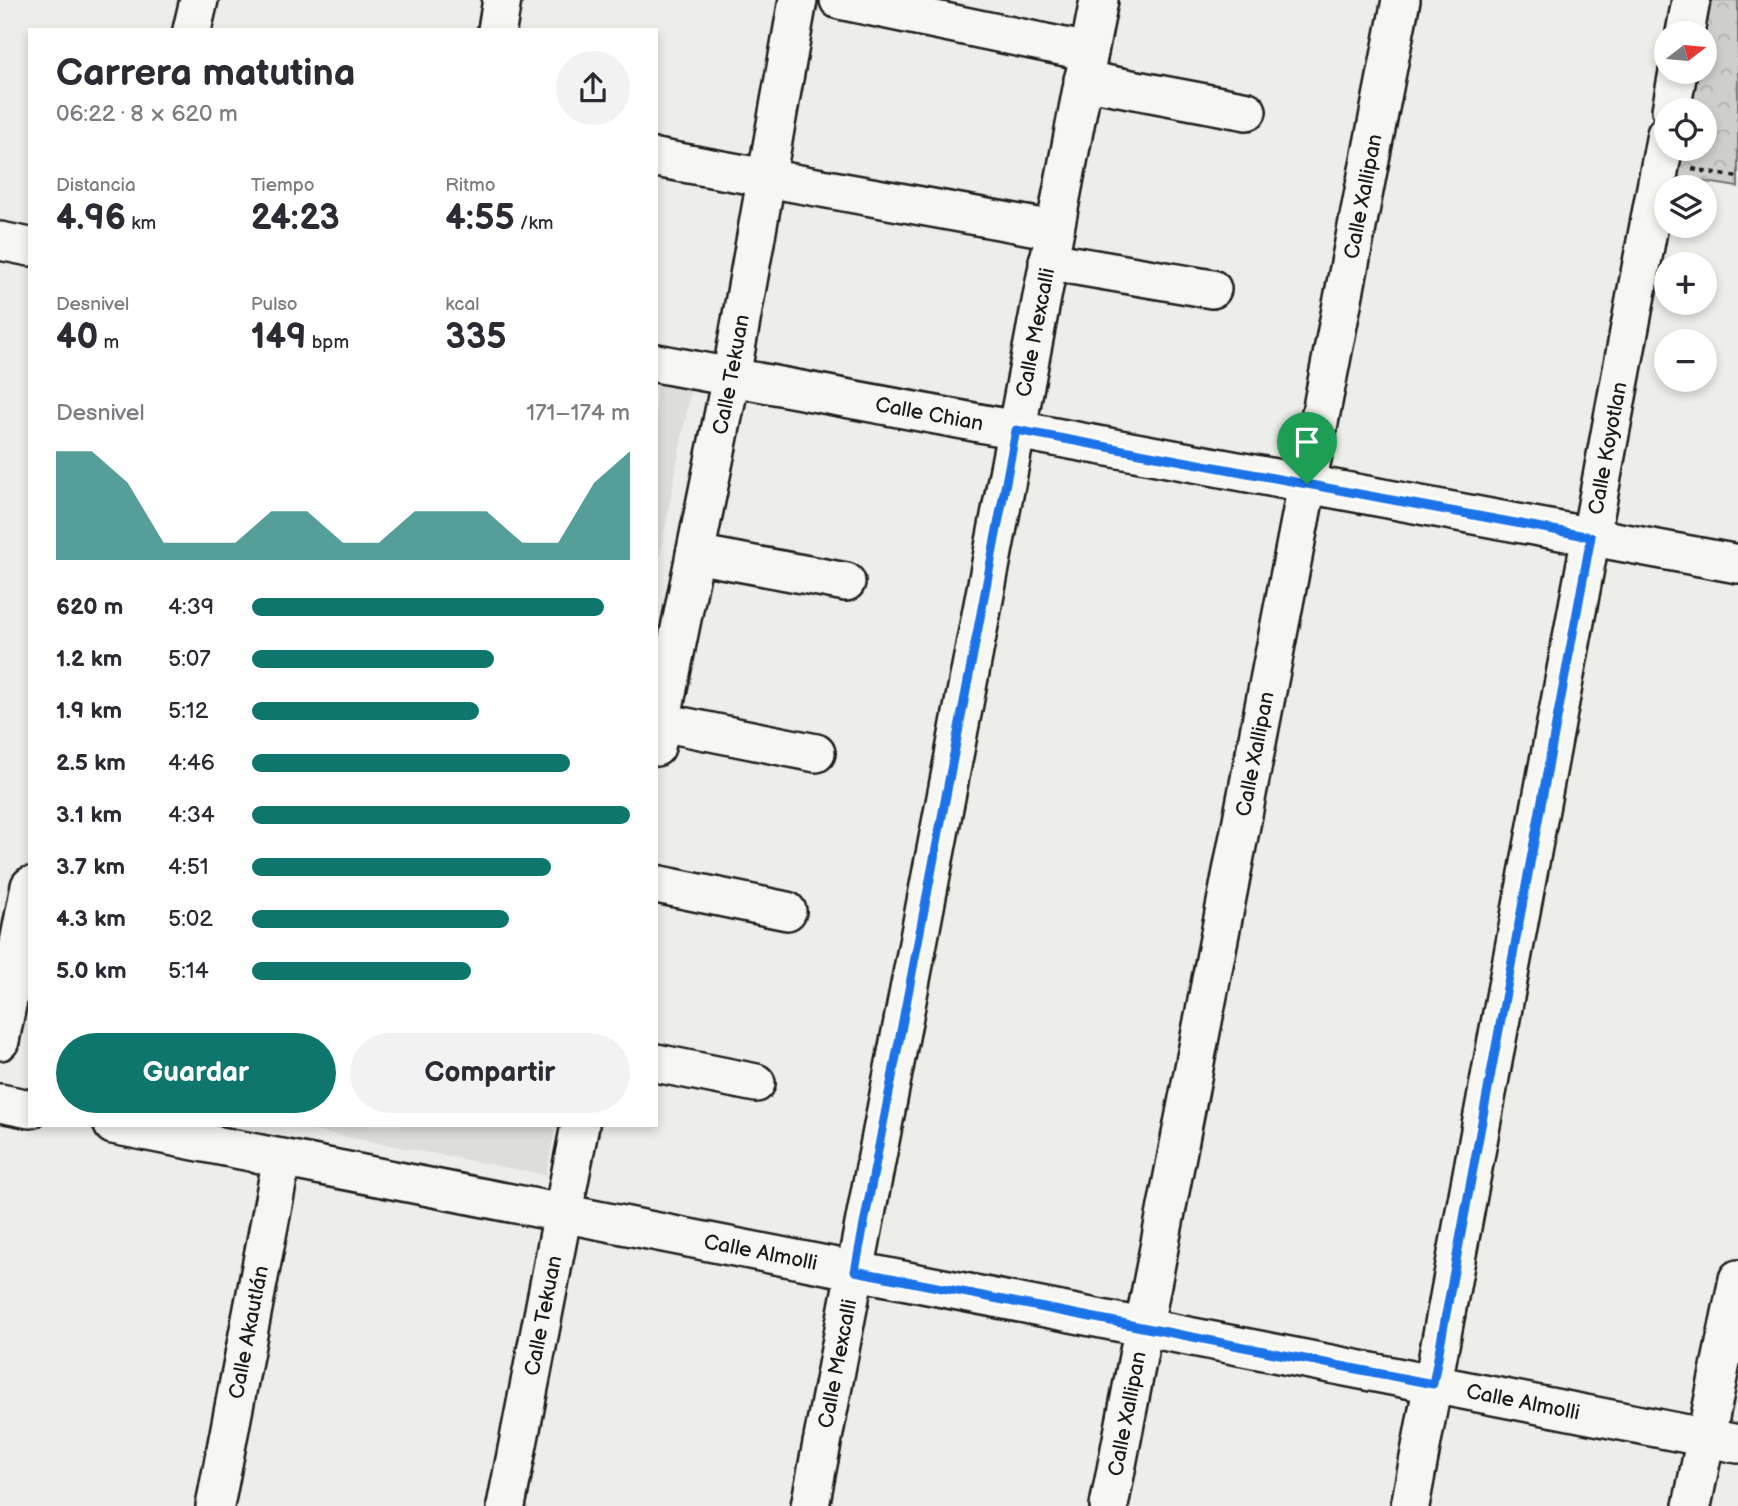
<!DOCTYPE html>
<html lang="es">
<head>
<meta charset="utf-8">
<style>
  :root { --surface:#fff; --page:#f2f2f3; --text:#2b2b33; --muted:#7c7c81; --accent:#0f766e }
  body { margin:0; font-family:"Balsamiq Sans",sans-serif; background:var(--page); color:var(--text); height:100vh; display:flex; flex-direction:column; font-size:26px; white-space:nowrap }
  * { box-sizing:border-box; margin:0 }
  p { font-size:23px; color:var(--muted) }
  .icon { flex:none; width:38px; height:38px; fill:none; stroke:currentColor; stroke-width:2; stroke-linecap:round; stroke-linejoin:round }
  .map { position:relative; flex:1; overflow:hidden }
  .details { position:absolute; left:28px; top:28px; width:630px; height:1099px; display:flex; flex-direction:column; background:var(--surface); border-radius:0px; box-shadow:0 4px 10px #0003 }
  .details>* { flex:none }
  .needle { width:46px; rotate:74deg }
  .controls { position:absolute; left:1654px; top:21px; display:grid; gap:14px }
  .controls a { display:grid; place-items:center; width:63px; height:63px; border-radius:50%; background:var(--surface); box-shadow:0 4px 10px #0003; font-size:35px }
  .pin { position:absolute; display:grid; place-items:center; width:60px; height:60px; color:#fff; margin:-72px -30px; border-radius:50% 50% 50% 0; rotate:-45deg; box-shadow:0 0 7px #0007 }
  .pin .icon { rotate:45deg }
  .round { display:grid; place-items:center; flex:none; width:74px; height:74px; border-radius:37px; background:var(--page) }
  .head { display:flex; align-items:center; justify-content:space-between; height:119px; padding:0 28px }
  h1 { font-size:38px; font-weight:700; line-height:52px }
  .figures { display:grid; grid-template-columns:repeat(3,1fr); gap:10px; height:119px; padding:7px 28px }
  .figures div { display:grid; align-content:center }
  .figures b { font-size:35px; font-weight:700 }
  .figures small { font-size:19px; font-weight:400 }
  .figures p { font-size:19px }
  .chart { height:196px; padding:14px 28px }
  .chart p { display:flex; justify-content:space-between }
  .chart svg { width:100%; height:126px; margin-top:7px; fill:var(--accent); opacity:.7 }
  .action { display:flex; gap:14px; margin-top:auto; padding:14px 28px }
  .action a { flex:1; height:80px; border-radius:42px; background:var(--accent); color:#fff; font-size:28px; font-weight:700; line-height:80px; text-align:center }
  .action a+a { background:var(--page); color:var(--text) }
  ul { padding:0 28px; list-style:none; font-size:23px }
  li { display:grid; grid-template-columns:112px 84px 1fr; align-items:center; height:52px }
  li i { height:18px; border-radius:9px; background:var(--accent) }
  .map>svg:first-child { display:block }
</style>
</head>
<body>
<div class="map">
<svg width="1738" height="1506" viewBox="0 0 1738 1506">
  <defs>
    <pattern id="park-crowns" width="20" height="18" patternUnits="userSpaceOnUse" patternTransform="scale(1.75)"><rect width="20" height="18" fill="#cececb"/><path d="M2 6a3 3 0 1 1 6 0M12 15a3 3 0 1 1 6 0" fill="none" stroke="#b0b0ae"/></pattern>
  </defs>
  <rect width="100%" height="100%" fill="#edede9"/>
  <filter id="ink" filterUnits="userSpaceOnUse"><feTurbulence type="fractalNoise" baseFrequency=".0143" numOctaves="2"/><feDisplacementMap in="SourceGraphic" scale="14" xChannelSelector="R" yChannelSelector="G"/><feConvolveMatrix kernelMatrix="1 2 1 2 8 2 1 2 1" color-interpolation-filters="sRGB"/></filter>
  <g filter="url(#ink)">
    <!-- built -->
    <g fill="#ddddda">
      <path d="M656,383L691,389L656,577Z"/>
      <path d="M285,1125H556L546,1175Z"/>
    </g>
    <!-- park -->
    <path fill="url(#park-crowns)" stroke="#757574" stroke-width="2" d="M1708,0H1738V187L1674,177L1679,149H1704V110H1686L1694,72H1704V33H1701Z"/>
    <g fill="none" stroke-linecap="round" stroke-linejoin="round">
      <!-- street casing -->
      <g stroke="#1c1c1c" stroke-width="42">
        <g id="street">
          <path d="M839,0L1089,52"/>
          <path d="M192,30L199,0"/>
          <path d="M497,30L502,0"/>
          <path d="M1685,33L1691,0"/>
          <path d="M1083,80L1247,111"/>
          <path d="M1671,110L1678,72"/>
          <path d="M656,158L1054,230"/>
          <path d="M0,241L30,247"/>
          <path d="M1048,261L1212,289"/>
          <path id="s1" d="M656,363L1738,564"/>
          <path d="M695,554L846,582"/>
          <path d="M661,722L816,753"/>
          <path id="s2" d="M656,747L731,377L798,0"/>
          <path d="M656,884L787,911"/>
          <path d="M0,1041L30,886"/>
          <path d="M656,1063L756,1083"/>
          <path d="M0,1103L30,1109"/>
          <path id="s3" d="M113,1125L1738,1444"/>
          <path id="s4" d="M215,1506L282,1158"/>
          <path id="s5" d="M506,1506L580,1125"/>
          <path id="s6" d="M810,1506L1099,0"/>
          <path id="s7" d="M1109,1506L1401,0"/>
          <path id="s8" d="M1410,1506L1666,134"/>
          <path d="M1692,1506L1738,1279"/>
        </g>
      </g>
      <!-- path -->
      <path stroke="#1c1c1c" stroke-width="4.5" stroke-dasharray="5 5" stroke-linecap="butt" d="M1692,169L1738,177"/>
      <!-- street -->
      <use href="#street" stroke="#f6f6f2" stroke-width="37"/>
    </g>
  </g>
  <g fill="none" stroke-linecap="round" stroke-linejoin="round" filter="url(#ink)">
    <!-- route casing -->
    <g stroke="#fff" stroke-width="14">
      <path id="route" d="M1016,430L1591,537L1433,1384L855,1271Z"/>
    </g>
    <!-- route -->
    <use href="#route" stroke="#1a73e8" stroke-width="9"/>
  </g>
  <g text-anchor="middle" stroke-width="5" stroke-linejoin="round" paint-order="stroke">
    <!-- street labels -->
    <g font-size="21" fill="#1c1c1c" stroke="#f6f6f2">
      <text dy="7" stroke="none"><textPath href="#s7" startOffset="1334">Calle Xallipan</textPath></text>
      <text dy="7" stroke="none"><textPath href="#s6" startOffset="1195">Calle Mexcalli</textPath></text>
      <text dy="7" stroke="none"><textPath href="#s2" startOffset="380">Calle Tekuan</textPath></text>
      <text dy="7" stroke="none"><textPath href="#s1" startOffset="278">Calle Chian</textPath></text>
      <text dy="7" stroke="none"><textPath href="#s8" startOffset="1076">Calle Koyotlan</textPath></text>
      <text dy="7" stroke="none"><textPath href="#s7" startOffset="766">Calle Xallipan</textPath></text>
      <text dy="7" stroke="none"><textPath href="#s3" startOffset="660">Calle Almolli</textPath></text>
      <text dy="7" stroke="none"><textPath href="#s5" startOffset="194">Calle Tekuan</textPath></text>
      <text dy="7" stroke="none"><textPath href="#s4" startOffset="177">Calle Akautlán</textPath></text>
      <text dy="7" stroke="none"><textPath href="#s6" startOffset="145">Calle Mexcalli</textPath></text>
      <text dy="7" stroke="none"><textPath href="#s3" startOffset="1437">Calle Almolli</textPath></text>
      <text dy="7" stroke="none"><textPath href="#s7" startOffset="94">Calle Xallipan</textPath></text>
    </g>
  </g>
</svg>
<div class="controls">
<a><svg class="needle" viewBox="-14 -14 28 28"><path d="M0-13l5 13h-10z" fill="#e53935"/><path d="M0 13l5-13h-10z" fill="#7c7c81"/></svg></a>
<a><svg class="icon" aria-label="locate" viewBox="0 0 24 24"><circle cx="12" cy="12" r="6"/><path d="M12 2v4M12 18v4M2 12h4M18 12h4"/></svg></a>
<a><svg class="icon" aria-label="layers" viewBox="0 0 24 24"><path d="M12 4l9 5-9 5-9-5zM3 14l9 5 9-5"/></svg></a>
<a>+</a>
<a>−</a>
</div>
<div class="pin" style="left:1307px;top:484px;background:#1e9e55"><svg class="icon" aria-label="arrive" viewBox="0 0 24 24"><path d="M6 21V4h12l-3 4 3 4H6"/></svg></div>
<section class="details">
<div class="head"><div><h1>Carrera matutina</h1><p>06:22 · 8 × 620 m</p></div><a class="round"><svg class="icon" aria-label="share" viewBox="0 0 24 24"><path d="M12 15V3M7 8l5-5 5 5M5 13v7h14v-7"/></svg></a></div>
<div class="figures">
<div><p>Distancia</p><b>4.96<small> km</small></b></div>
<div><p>Tiempo</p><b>24:23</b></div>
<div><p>Ritmo</p><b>4:55<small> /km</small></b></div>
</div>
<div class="figures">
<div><p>Desnivel</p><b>40<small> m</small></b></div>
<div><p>Pulso</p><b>149<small> bpm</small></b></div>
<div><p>kcal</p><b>335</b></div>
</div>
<div class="chart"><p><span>Desnivel</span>171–174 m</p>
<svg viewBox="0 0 160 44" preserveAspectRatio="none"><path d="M0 44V6L10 6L20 17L30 38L40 38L50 38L60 27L70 27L80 38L90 38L100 27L110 27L120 27L130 38L140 38L150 17L160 6V44z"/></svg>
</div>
<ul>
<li><b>620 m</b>4:39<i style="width:93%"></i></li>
<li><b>1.2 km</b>5:07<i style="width:64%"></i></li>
<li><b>1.9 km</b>5:12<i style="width:60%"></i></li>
<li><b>2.5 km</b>4:46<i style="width:84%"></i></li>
<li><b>3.1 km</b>4:34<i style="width:100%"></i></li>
<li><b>3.7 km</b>4:51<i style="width:79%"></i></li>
<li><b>4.3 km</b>5:02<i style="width:68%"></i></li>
<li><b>5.0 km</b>5:14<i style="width:58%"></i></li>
</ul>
<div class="action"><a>Guardar</a><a>Compartir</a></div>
</section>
</div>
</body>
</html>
